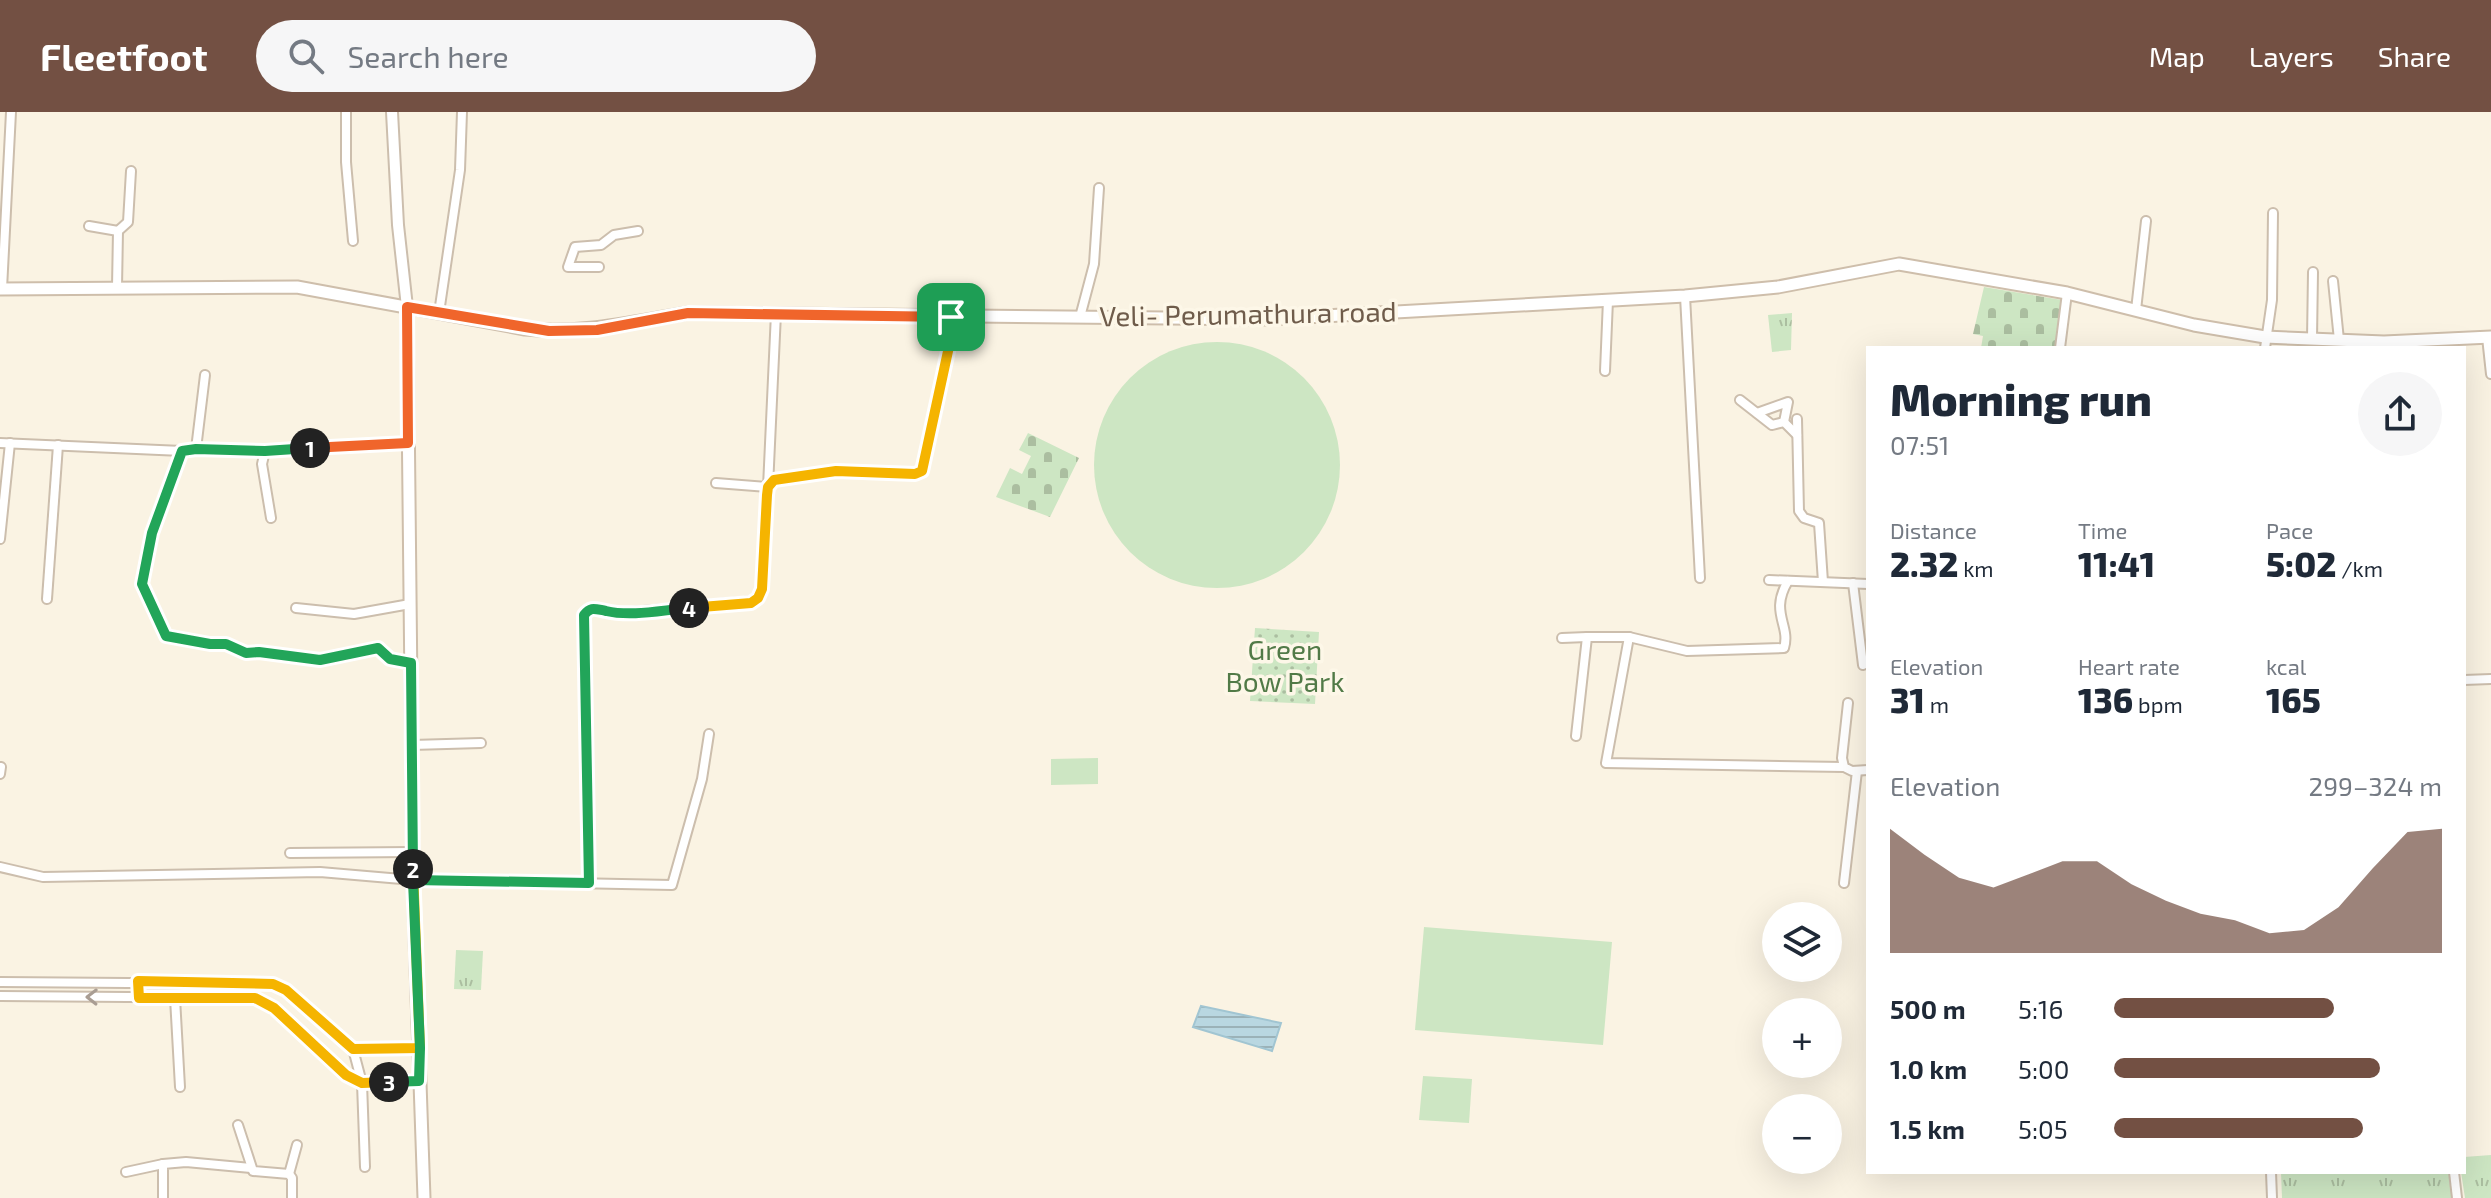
<!DOCTYPE html>
<html lang="en">
<head>
<meta charset="utf-8">
<style>
  :root { --surface:#fff; --page:#f6f6f7; --text:#1f2937; --muted:#747a83; --accent:#735043 }
  body { margin:0; font-family:"Exo 2",sans-serif; background:var(--page); color:var(--text); height:100vh; display:flex; flex-direction:column; font-size:30px; white-space:nowrap }
  * { box-sizing:border-box; margin:0 }
  p { font-size:26px; color:var(--muted) }
  .icon { flex:none; width:44px; height:44px; fill:none; stroke:currentColor; stroke-width:2; stroke-linecap:round; stroke-linejoin:round }
  .map { position:relative; flex:1; overflow:hidden }
  .panel { position:absolute; left:1866px; top:234px; width:600px; height:828px; display:flex; flex-direction:column; background:var(--surface); border-radius:0px; box-shadow:0 8px 32px #0002 }
  .panel>* { flex:none }
  .fabs { position:absolute; left:1762px; top:790px; display:grid; gap:16px }
  .fabs a { display:grid; place-items:center; width:80px; height:80px; border-radius:50%; background:var(--surface); box-shadow:0 8px 32px #0002; font-size:40px }
  .pin { position:absolute; display:grid; place-items:center; width:68px; height:68px; color:#fff; margin:-34px; border-radius:16px; box-shadow:0 4px 12px #0006 }
  .km { position:absolute; width:40px; height:40px; margin:-20px; border-radius:50%; background:#222; color:#fff; font-size:22px; line-height:40px; text-align:center }
  .round { display:grid; place-items:center; flex:none; width:84px; height:84px; border-radius:42px; background:var(--page) }
  .summary { display:flex; align-items:center; justify-content:space-between; height:136px; padding:0 24px }
  h1 { font-size:44px; font-weight:800; line-height:60px }
  .figures { display:grid; grid-template-columns:repeat(3,1fr); gap:12px; height:136px; padding:8px 24px }
  .figures div { display:grid; align-content:center }
  .figures b { font-size:34px; font-weight:800 }
  .figures small { font-size:22px; font-weight:400 }
  .figures p { font-size:22px }
  .chart { height:224px; padding:16px 24px }
  .chart p { display:flex; justify-content:space-between }
  .chart svg { width:100%; height:144px; margin-top:8px; fill:var(--accent); opacity:.7 }
  ul { padding:0 24px; list-style:none; font-size:26px }
  li { display:grid; grid-template-columns:128px 96px 1fr; align-items:center; height:60px }
  li i { height:20px; border-radius:10px; background:var(--accent) }
  header { display:flex; align-items:center; gap:48px; box-sizing:border-box; height:112px; padding:0 40px; background:var(--accent); color:#fff }
  header strong { font-size:38px }
  nav { display:flex; gap:44px; margin-inline-start:auto; font-size:28px }
  .search { width:560px; height:72px; background:var(--page); display:flex; align-items:center; gap:20px; box-sizing:border-box; padding:0 28px; border-radius:44px; color:var(--muted); font-size:30px }
  .map>svg:first-child { display:block }
</style>
</head>
<body>
<header>
<strong>Fleetfoot</strong>
<div class="search"><svg class="icon" aria-label="search" viewBox="0 0 24 24"><circle cx="10" cy="10" r="6"/><path d="M15 15l6 6"/></svg>Search here</div>
<nav><a>Map</a><a>Layers</a><a>Share</a></nav>
</header>
<div class="map">
<svg width="2491" height="1086" viewBox="0 0 2491 1086">
  <defs>
    <pattern id="grass-dots" width="8" height="8" patternUnits="userSpaceOnUse" patternTransform="scale(2)"><rect width="8" height="8" fill="#cde6c3"/><path d="M2 2h.1M6 6h.1" fill="none" stroke="#abbea0" stroke-width="1.8" stroke-linecap="round"/></pattern>
    <pattern id="cemetery-stones" width="16" height="16" patternUnits="userSpaceOnUse" patternTransform="scale(2)"><rect width="16" height="16" fill="#cde6c3"/><path d="M2 7V4a2 2 0 0 1 4 0v3zM10 15v-3a2 2 0 0 1 4 0v3z" fill="#abbea0"/></pattern>
    <pattern id="park-tufts" width="24" height="20" patternUnits="userSpaceOnUse" patternTransform="scale(2)"><rect width="24" height="20" fill="#cde6c3"/><path d="M3 7l-1-3M5 7V3M7 7l1-3M15 17l-1-3M17 17v-4M19 17l1-3" fill="none" stroke="#abbea0"/></pattern>
    <pattern id="water-rules" width="6" height="5" patternUnits="userSpaceOnUse" patternTransform="scale(2)"><rect width="6" height="5" fill="#b9d7e1"/><path d="M0 2.5h6" fill="none" stroke="#9bb2b8"/></pattern>
  </defs>
  <rect width="100%" height="100%" fill="#faf3e3"/>
  <!-- grass -->
  <path fill="url(#grass-dots)" d="M1255,516L1319,520L1315,592L1250,589Z"/>
  <!-- cemetery -->
  <g fill="url(#cemetery-stones)">
    <path d="M1984,175L2062,188L2055,236H1981L1983,224L1973,222Z"/>
    <path d="M1028,321L1079,346L1050,405L996,385L1010,356L1022,362L1031,344L1019,338Z"/>
  </g>
  <!-- park -->
  <g fill="url(#park-tufts)">
    <path d="M1792,201L1791,238L1772,240L1768,203Z"/>
    <path d="M456,838L483,839L481,878L454,877Z"/>
    <path d="M2491,1043V1086H2465L2461,1060H2464V1045Z"/>
    <path d="M2281,1060H2450L2452,1086H2282Z"/>
  </g>
  <!-- pitch -->
  <g fill="#cde6c3">
    <circle cx="1217" cy="353" r="123"/>
    <path d="M1098,646V672L1051,673V647Z"/>
    <path d="M1424,815L1612,830L1603,933L1415,918Z"/>
    <path d="M1423,964L1472,967L1469,1011L1419,1008Z"/>
  </g>
  <!-- water -->
  <path fill="url(#water-rules)" stroke="#a1c5d2" stroke-width="2" d="M1201,894L1281,911L1272,939L1193,915Z"/>
  <g fill="none" stroke-linecap="round" stroke-linejoin="round">
    <!-- minor casing -->
    <g stroke="#ccbead" stroke-width="12">
      <g id="minor">
        <path d="M346,0V50L353,129"/>
        <path d="M89,114L118,119L117,175"/>
        <path d="M118,119L128,110L131,59"/>
        <path d="M599,155H568L575,135L601,133L614,123L638,119"/>
        <path d="M2333,169L2339,228"/>
        <path d="M2,177L11,0"/>
        <path d="M1685,184L1700,466"/>
        <path d="M2136,198L2146,109"/>
        <path d="M439,201L460,58L462,0"/>
        <path d="M1080,205L1094,152L1099,76"/>
        <path d="M2487,225L2491,262"/>
        <path d="M2312,227L2313,160"/>
        <path d="M2060,236L2067,181"/>
        <path d="M2265,236L2272,188L2273,101"/>
        <path d="M1605,259L1608,188"/>
        <path d="M1740,288L1772,313L1784,310L1797,323"/>
        <path d="M1757,301L1788,290L1784,310"/>
        <path d="M1797,307L1799,399L1804,406L1819,411L1823,470"/>
        <path d="M0,331L182,339L196,337L265,339L408,331"/>
        <path d="M196,337L205,263"/>
        <path d="M182,339L152,421L142,472L166,524L210,532H226L246,541L259,540L320,548L378,536L390,547L411,551"/>
        <path d="M265,339L262,352L271,406"/>
        <path d="M716,371L768,375L776,201"/>
        <path d="M0,427L10,331"/>
        <path d="M1769,468L1868,472"/>
        <path d="M1853,471L1863,553"/>
        <path d="M47,487L58,333"/>
        <path d="M296,496L354,502L410,492"/>
        <path d="M1629,525L1606,651L1844,655"/>
        <path d="M1562,526L1587,525"/>
        <path d="M2464,568L2491,567"/>
        <path d="M1848,591L1842,646L1844,655L1852,659L1868,658"/>
        <path d="M1576,624L1587,525H1629L1687,539L1784,536C1791,513 1769,501 1788,469"/>
        <path d="M412,633L481,631"/>
        <path d="M0,662L1,655"/>
        <path d="M290,741L413,740"/>
        <path d="M0,755L43,765L320,760L413,768L672,773L702,667L709,622"/>
        <path d="M589,771L583,510L586,499L595,496L621,501L755,489L762,477L767,383L768,375L774,368L836,359L915,362L922,359L950,230L951,205"/>
        <path d="M1844,771L1857,659"/>
        <path d="M0,870L273,872L286,878L353,937L420,936"/>
        <path d="M0,884L255,886C289,901 336,966 362,971C380,974 401,969 419,969"/>
        <path d="M175,886L180,975"/>
        <path d="M353,937L362,971L365,1055"/>
        <path d="M238,1013L253,1059L289,1062L292,1066V1086"/>
        <path d="M126,1060L163,1052"/>
        <path d="M2271,1060L2272,1086"/>
        <path d="M2454,1060L2457,1086"/>
        <path d="M289,1062L297,1033"/>
        <path d="M163,1086V1052L186,1050L251,1056"/>
      </g>
    </g>
    <!-- tertiary casing -->
    <g stroke="#ccbead" stroke-width="14">
      <path id="tertiary" d="M392,0L398,113L407,195"/>
    </g>
    <!-- secondary casing -->
    <g stroke="#cebeab" stroke-width="15">
      <g id="secondary">
        <path d="M0,177L297,175L525,217C584,222 630,210 688,201L1268,207L1685,184L1778,175L1899,152L2067,181L2194,213L2265,225L2384,230L2491,225"/>
        <path d="M407,195L413,768L424,1086"/>
      </g>
    </g>
    <!-- minor -->
    <use href="#minor" stroke="#fff" stroke-width="8"/>
    <!-- tertiary -->
    <use href="#tertiary" stroke="#fff" stroke-width="10"/>
    <!-- secondary -->
    <use href="#secondary" stroke="#fff" stroke-width="11"/>
  </g>
  <!-- one-way arrows -->
  <defs><path id="oneway-chevron" d="M-2-3.5L2.5 0L-2 3.5" fill="none" stroke-width="1.6" stroke-linecap="round" stroke-linejoin="round" transform="scale(2)"/></defs>
  <use stroke="#a99d93" href="#oneway-chevron" transform="translate(92 885) rotate(-179)"/>
  <g fill="none" stroke-linecap="round" stroke-linejoin="round">
    <!-- split-1 casing -->
    <g stroke="#fff" stroke-width="16">
      <path id="split-1" d="M310,336L408,331L407,195L549,219L597,218L688,201L951,205"/>
    </g>
    <!-- split-2 casing -->
    <g stroke="#fff" stroke-width="16">
      <path id="split-2" d="M310,336L265,339L196,337L182,339L152,421L142,472L166,524L210,532H226L246,541L259,540L320,548L378,536L390,547L411,551L413,757"/>
    </g>
    <!-- split-3 casing -->
    <g stroke="#fff" stroke-width="16">
      <path id="split-3" d="M389,970L362,971L346,963L274,896L255,886H139L138,869L273,872L286,878L353,937L420,936L413,757"/>
    </g>
    <!-- split-4 casing -->
    <g stroke="#fff" stroke-width="16">
      <path id="split-4" d="M389,970L419,969L420,936L413,768L589,771L584,503C591,494 595,497 606,499C632,505 662,498 689,496"/>
    </g>
    <!-- split-5 casing -->
    <g stroke="#fff" stroke-width="16">
      <path id="split-5" d="M689,496L751,491L758,486L762,477L767,383L768,375L774,368L836,359L915,362L922,359L950,230L951,205"/>
    </g>
    <!-- split-1 -->
    <use href="#split-1" stroke="#f0652b" stroke-width="10"/>
    <!-- split-2 -->
    <use href="#split-2" stroke="#22a559" stroke-width="10"/>
    <!-- split-3 -->
    <use href="#split-3" stroke="#f5b400" stroke-width="10"/>
    <!-- split-4 -->
    <use href="#split-4" stroke="#22a559" stroke-width="10"/>
    <!-- split-5 -->
    <use href="#split-5" stroke="#f5b400" stroke-width="10"/>
  </g>
  <g text-anchor="middle" stroke-width="7" stroke-linejoin="round" paint-order="stroke">
    <!-- street labels -->
    <g font-size="28" fill="#6f5c4b" stroke="#fdf7e8">
      <text transform="translate(1248 202) rotate(-1)" y="10">Veli- Perumathura road</text>
    </g>
    <!-- park labels -->
    <g font-size="28" fill="#517a47" stroke="#fdf7e8">
      <text x="1285" y="548">Green<tspan x="1285" dy="32">Bow Park</tspan></text>
    </g>
  </g>
</svg>
<div class="fabs">
<a><svg class="icon" aria-label="layers" viewBox="0 0 24 24"><path d="M12 4l9 5-9 5-9-5zM3 14l9 5 9-5"/></svg></a>
<a>+</a>
<a>−</a>
</div>
<div class="pin" style="left:951px;top:205px;background:#1e9e55"><svg class="icon" aria-label="arrive" viewBox="0 0 24 24"><path d="M6 21V4h12l-3 4 3 4H6"/></svg></div>
<b class="km" style="left:310px;top:336px">1</b>
<b class="km" style="left:413px;top:757px">2</b>
<b class="km" style="left:389px;top:970px">3</b>
<b class="km" style="left:689px;top:496px">4</b>
<section class="panel">
<div class="summary"><div><h1>Morning run</h1><p>07:51</p></div><a class="round"><svg class="icon" aria-label="share" viewBox="0 0 24 24"><path d="M12 15V3M7 8l5-5 5 5M5 13v7h14v-7"/></svg></a></div>
<div class="figures">
<div><p>Distance</p><b>2.32<small> km</small></b></div>
<div><p>Time</p><b>11:41</b></div>
<div><p>Pace</p><b>5:02<small> /km</small></b></div>
</div>
<div class="figures">
<div><p>Elevation</p><b>31<small> m</small></b></div>
<div><p>Heart rate</p><b>136<small> bpm</small></b></div>
<div><p>kcal</p><b>165</b></div>
</div>
<div class="chart"><p><span>Elevation</span>299–324 m</p>
<svg viewBox="0 0 160 44" preserveAspectRatio="none"><path d="M0 44V6L10 14L20 21L30 24L40 20L50 16L60 16L70 23L80 28L90 32L100 34L110 38L120 37L130 30L140 18L150 7L160 6V44z"/></svg>
</div>
<ul>
<li><b>500 m</b>5:16<i style="width:67%"></i></li>
<li><b>1.0 km</b>5:00<i style="width:81%"></i></li>
<li><b>1.5 km</b>5:05<i style="width:76%"></i></li>
</ul>
</section>
</div>
</body>
</html>
